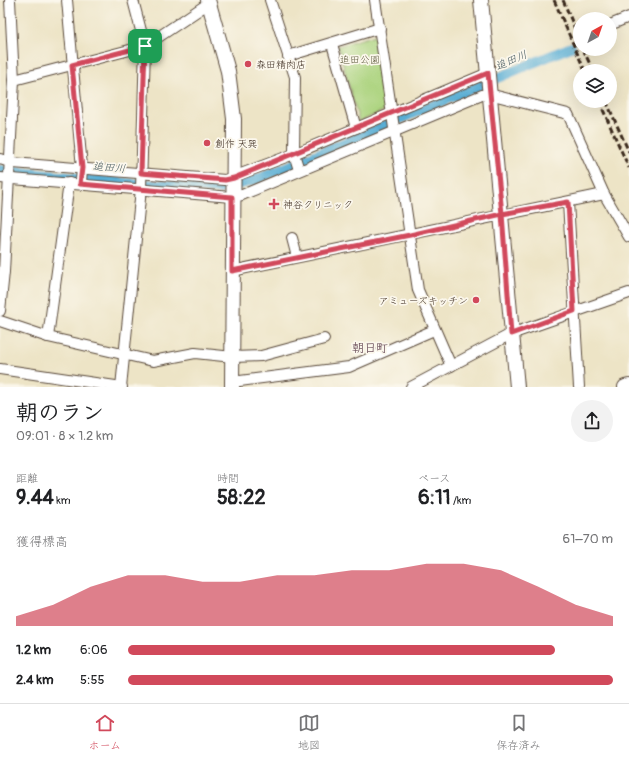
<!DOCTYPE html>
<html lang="ja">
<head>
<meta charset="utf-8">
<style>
  :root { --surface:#fff; --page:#f2f2f2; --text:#202124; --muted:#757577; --line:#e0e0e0; --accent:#d1495b }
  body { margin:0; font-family:Pangolin,"Klee One",sans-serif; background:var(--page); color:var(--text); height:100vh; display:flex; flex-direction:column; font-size:15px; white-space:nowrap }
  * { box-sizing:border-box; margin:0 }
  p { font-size:13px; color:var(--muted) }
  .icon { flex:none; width:22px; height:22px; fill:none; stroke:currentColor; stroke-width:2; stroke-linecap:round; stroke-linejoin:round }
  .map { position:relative; height:387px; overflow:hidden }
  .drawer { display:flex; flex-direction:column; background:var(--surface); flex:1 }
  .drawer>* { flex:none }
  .needle { width:26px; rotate:40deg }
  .controls { position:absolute; left:573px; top:12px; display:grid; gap:8px }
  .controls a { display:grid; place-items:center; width:44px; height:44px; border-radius:50%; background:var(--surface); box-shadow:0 4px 16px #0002; font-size:20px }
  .pin { position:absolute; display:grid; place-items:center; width:34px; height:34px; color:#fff; margin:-17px; border-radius:8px; box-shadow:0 2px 6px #0006 }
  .round { display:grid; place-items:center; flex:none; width:42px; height:42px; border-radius:21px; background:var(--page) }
  .overview { display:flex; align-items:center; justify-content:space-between; height:68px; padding:0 16px }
  h1 { font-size:22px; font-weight:700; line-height:30px }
  .metrics { display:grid; grid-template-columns:repeat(3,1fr); gap:6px; height:68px; padding:4px 16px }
  .metrics div { display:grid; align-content:center }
  .metrics b { font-size:20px; font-weight:700 }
  .metrics small { font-size:11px; font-weight:400 }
  .metrics p { font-size:11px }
  .chart { height:112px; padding:8px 16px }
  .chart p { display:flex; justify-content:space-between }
  .chart svg { width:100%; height:72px; margin-top:4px; fill:var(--accent); opacity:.7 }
  ul { padding:0 16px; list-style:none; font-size:13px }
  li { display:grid; grid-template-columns:64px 48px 1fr; align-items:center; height:30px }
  li i { height:10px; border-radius:5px; background:var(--accent) }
  .dock { display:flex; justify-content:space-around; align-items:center; height:56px; border-top:1px solid var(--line); background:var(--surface); font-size:11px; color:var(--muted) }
  .dock a { display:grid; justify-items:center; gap:2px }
  .dock .active { color:var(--accent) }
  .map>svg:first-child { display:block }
</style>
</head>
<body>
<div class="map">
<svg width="629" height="387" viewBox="0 0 629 387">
  <rect width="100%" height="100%" fill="#fbf7ec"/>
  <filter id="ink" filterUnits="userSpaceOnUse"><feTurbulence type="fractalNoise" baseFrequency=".025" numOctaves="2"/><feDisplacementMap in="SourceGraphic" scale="8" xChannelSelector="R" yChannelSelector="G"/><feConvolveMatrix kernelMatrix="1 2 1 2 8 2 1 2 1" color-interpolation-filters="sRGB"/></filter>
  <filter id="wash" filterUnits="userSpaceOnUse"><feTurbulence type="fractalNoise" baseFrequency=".012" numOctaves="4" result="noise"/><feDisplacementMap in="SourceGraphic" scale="16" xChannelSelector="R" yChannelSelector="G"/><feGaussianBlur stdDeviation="0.9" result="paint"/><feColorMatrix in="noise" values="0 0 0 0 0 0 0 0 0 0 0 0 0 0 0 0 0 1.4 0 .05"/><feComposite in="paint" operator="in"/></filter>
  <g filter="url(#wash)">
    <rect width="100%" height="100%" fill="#ede4c6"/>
    <!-- green -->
    <path fill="#abd37e" stroke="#737e4e" d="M375,35L387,109L359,122L338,46Z"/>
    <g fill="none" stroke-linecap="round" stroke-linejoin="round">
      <!-- canal -->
      <path stroke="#58add4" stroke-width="10" d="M0,170L127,183L220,189L253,181L571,47"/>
    </g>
  </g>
  <g filter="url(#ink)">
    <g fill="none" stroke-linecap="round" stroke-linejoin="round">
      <!-- street casing -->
      <g stroke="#564637" stroke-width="12">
        <g id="street">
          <path d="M67,0L82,168L81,184"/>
          <path d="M270,0L295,77L294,154L299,170"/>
          <path d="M375,0L418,290L451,366"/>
          <path d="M610,25L629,17"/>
          <path d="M332,44L356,128"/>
          <path d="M288,56L380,28"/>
          <path d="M14,80L145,46L209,3"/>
          <path d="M0,159L13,163L225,180L294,154L488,73"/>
          <path d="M0,178L232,197L242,195L482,95L489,94L568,114L604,194L629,237"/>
          <path d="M568,202L579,387"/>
          <path d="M292,238L297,257"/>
          <path d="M232,271L604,194"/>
          <path d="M0,311L4,272L14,80L10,0"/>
          <path d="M0,321L48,337L153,361L195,353L233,357L261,356L324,339"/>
          <path d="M48,337L69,183"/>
          <path d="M0,369L122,387"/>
          <path d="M232,382L349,367L434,330"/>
          <path d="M121,387L141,189L145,46L133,0"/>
          <path d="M411,387L511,334L629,293"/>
        </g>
      </g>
      <!-- secondary casing -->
      <g stroke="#564637" stroke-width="16">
        <g id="secondary">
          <path d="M208,0L228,71L234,119L232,387"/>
          <path d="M481,0L517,387"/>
          <path d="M625,387L629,386"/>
        </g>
      </g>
      <!-- street -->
      <use href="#street" stroke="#fff" stroke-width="10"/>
      <!-- secondary -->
      <use href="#secondary" stroke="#fff" stroke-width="14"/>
      <!-- rail -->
      <g stroke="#3b2a1e" stroke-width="3" stroke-dasharray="6 3" stroke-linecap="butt">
        <path d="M554,0L585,71"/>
        <path d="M563,0L580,41"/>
        <path d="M583,49L593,71"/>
        <path d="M599,101L629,168"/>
        <path d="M606,101L629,152"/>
      </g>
    </g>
  </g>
  <g fill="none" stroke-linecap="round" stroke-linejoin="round" filter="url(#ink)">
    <!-- route casing -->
    <g stroke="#fff" stroke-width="8">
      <path id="route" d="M145,46L72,65L82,168L80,184L232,197V271L410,235L502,214L511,334L574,311L568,202L502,214L488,73L234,178L225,180L141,173L145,46"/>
    </g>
    <!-- route -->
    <use href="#route" stroke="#d1495b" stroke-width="5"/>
  </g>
  <!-- markers -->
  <g fill="#d1495b" stroke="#fbf7ec" stroke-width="1.5">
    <circle cx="248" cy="64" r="4"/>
    <circle cx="207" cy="143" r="4"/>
    <path d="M272 198h4v4h4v4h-4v4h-4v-4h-4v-4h4z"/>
    <circle cx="476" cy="300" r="4"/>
  </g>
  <g text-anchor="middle" stroke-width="3.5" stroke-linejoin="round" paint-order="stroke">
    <!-- park labels -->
    <g font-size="10" fill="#575436" stroke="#fbf7ec">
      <text x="360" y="63">追田公園</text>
    </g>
    <!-- poi labels -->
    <g font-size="10" fill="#3b2a1e" stroke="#fbf7ec" text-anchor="start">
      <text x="256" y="68">森田精肉店</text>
      <text x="215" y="147">創作 天巽</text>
      <text x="283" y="208">神谷クリニック</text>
      <text x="468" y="304" text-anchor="end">アミューズキッチン</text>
    </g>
    <!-- water labels -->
    <g font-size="11" font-style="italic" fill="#45585e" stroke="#fbf7ec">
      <text transform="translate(511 60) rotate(-23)" y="4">追田川</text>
      <text transform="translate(109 167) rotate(5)" y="4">追田川</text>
    </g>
    <!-- quarter labels -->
    <g font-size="12" font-weight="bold" fill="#745964" stroke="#fbf7ec">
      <text x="370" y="352">朝日町</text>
    </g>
  </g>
</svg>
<div class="controls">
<a><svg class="needle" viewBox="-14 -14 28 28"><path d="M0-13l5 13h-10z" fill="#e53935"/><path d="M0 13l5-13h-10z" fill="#757577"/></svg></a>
<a><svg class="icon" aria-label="layers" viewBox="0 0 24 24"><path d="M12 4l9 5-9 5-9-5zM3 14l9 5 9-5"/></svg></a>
</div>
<div class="pin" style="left:145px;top:46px;background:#1e9e55"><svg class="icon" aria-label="arrive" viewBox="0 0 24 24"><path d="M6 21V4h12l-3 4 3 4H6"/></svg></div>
</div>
<section class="drawer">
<div class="overview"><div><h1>朝のラン</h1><p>09:01 · 8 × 1.2 km</p></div><a class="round"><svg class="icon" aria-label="share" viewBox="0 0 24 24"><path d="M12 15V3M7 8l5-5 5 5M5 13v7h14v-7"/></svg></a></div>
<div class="metrics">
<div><p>距離</p><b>9.44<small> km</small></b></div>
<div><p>時間</p><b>58:22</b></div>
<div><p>ペース</p><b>6:11<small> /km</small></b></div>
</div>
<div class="chart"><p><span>獲得標高</span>61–70 m</p>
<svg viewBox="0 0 160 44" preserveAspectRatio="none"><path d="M0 44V38L10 31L20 20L30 13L40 13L50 17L60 17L70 13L80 13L90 10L100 10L110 6L120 6L130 10L140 20L150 31L160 38V44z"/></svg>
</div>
<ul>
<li><b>1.2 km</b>6:06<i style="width:88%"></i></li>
<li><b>2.4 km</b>5:55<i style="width:100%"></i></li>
</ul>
</section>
<nav class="dock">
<a class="active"><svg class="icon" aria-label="home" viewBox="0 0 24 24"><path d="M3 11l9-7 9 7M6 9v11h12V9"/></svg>ホーム</a>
<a><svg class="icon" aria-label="map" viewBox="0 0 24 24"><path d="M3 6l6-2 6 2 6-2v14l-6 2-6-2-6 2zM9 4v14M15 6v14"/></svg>地図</a>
<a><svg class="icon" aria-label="saved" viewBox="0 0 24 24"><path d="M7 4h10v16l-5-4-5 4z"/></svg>保存済み</a>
</nav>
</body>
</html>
